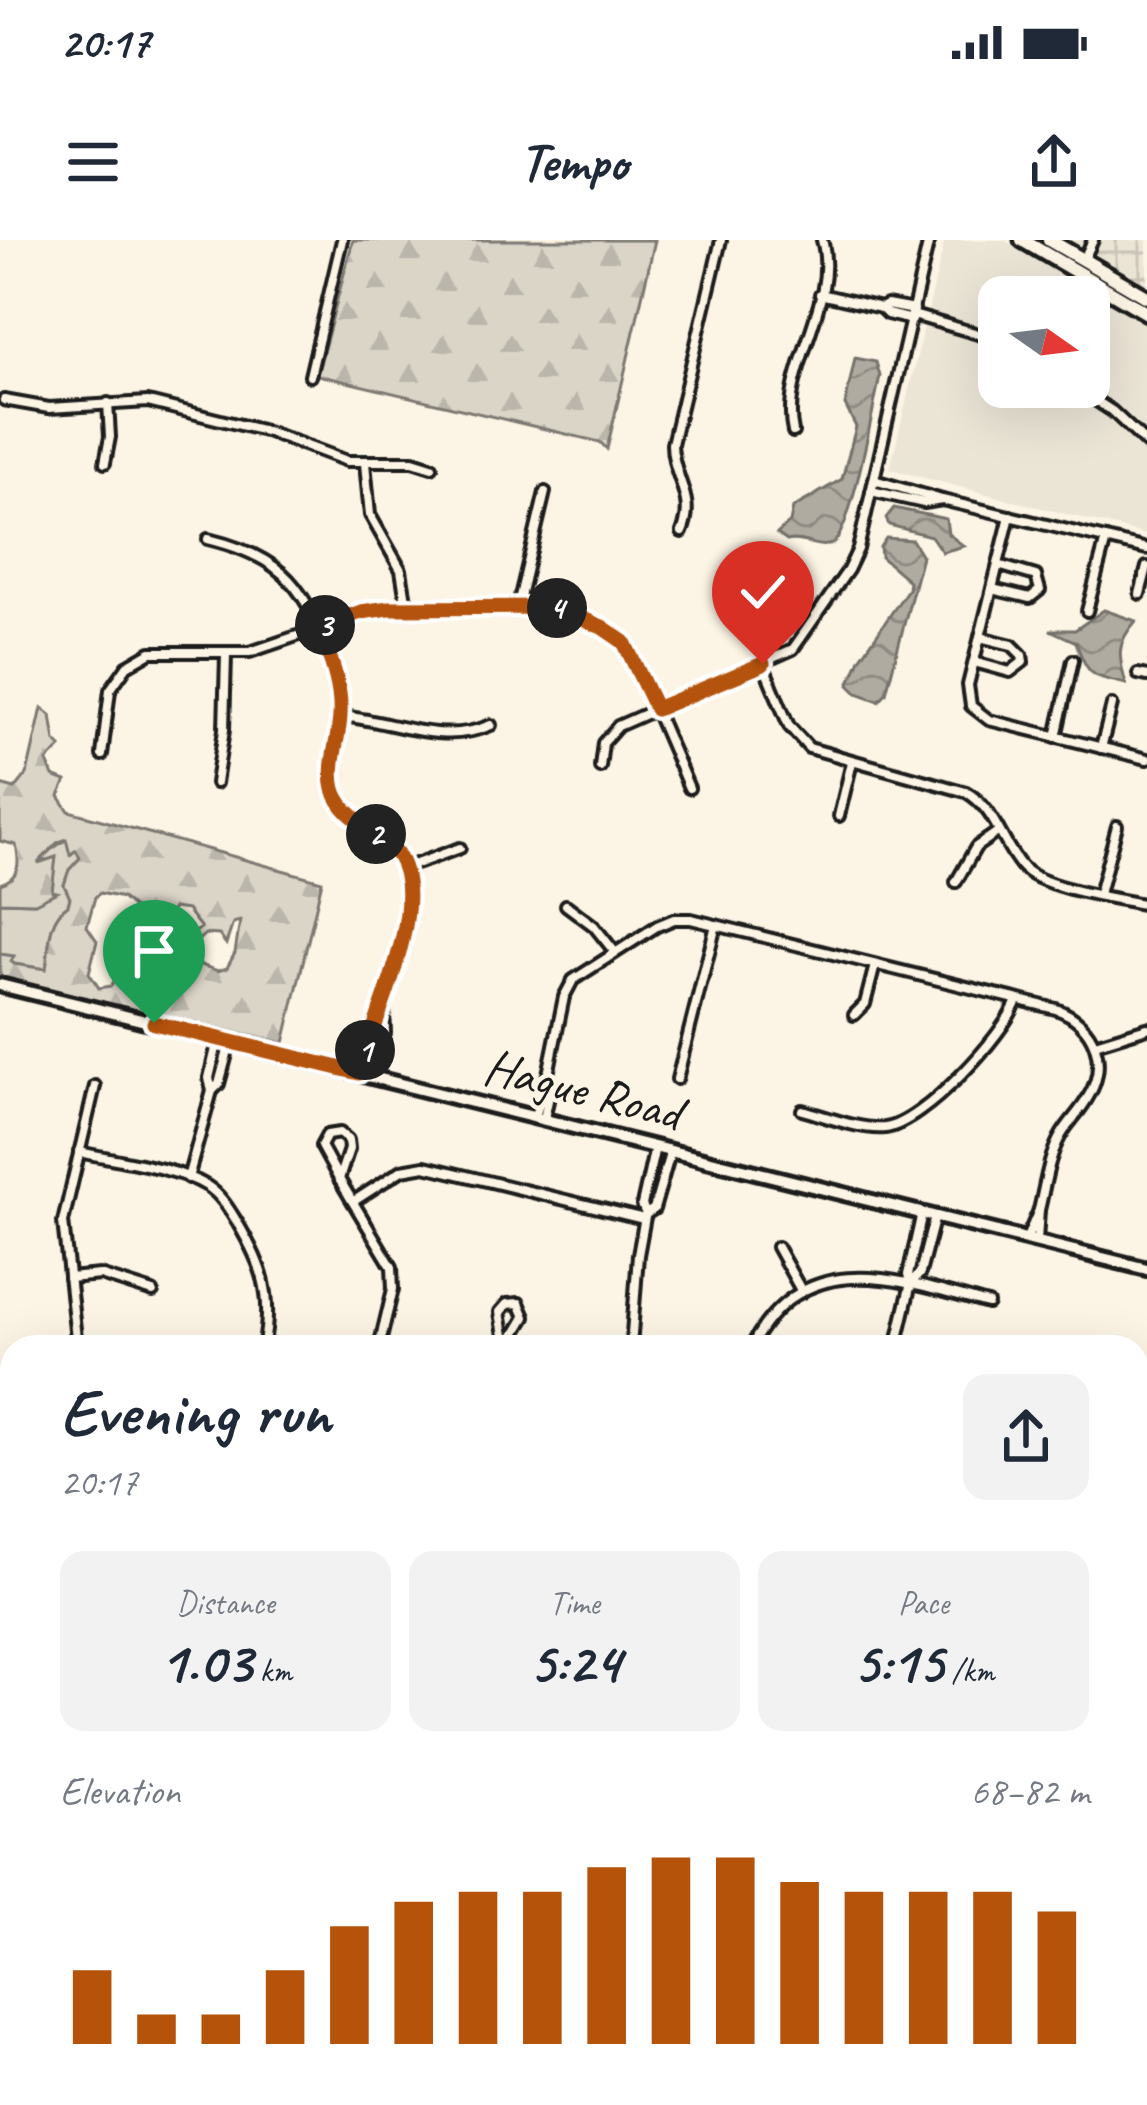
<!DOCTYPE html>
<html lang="en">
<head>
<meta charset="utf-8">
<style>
  :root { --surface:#fff; --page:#f2f2f3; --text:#1f2937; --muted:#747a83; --accent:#b45309 }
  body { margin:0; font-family:Caveat,sans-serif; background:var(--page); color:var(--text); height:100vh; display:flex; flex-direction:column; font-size:45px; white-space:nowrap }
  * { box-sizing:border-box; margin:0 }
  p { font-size:39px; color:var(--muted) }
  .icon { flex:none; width:66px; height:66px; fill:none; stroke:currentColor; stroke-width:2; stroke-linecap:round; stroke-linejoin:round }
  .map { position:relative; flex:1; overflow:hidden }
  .sheet { position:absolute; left:0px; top:1095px; width:1149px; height:771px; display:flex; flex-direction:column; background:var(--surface); border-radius:36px 36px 0 0; box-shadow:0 12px 48px #0002 }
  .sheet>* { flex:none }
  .needle { width:78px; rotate:104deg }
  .fabs { position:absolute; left:978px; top:36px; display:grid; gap:24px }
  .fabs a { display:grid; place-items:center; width:132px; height:132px; border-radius:24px; background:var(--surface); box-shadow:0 12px 48px #0002; font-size:60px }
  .pin { position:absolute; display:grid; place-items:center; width:102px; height:102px; color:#fff; margin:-123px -51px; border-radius:50% 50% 50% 0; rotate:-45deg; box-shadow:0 0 12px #0007 }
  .pin .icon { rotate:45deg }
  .km { position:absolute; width:60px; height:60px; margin:-30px; border-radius:50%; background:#222; color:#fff; font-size:33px; line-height:60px; text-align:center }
  .round { display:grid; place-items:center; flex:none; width:126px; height:126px; border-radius:24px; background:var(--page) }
  .headline { display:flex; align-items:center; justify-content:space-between; height:204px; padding:0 60px }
  h1 { font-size:66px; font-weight:700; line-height:90px }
  .metrics { display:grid; grid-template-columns:repeat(3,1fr); gap:18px; height:204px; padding:12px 60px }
  .metrics div { display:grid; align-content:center; border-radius:24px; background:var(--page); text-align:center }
  .metrics b { font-size:60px; font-weight:700 }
  .metrics small { font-size:33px; font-weight:400 }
  .metrics p { font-size:33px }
  .chart { height:336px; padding:24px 60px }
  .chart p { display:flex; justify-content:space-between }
  .chart svg { width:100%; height:216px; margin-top:12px; stroke:var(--accent); stroke-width:6 }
  .status { display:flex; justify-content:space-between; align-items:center; height:84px; padding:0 60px; background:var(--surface); direction:ltr }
  .status svg { height:33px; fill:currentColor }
  header { display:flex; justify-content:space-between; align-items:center; height:156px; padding:0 60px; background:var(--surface); font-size:54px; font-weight:700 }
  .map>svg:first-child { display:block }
</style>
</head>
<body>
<div class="status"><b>20:17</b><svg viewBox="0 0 49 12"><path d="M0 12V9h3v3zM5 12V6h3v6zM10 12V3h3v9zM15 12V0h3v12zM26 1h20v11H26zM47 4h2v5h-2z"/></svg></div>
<header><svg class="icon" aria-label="menu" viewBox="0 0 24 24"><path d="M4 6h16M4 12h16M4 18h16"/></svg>Tempo<svg class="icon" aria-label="share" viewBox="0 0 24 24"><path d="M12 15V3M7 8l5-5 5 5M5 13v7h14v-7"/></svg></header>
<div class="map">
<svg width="1147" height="1865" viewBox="0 0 1147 1865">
  <defs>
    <pattern id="industrial-grid" width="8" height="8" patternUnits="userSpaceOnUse" patternTransform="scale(3)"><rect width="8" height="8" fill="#ebe5d6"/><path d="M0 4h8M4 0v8" fill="none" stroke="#c9c4b7"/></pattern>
    <pattern id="forest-firs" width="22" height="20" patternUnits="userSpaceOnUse" patternTransform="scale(3)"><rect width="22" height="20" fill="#dbd5c8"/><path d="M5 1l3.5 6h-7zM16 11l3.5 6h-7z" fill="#bbb6ab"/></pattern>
    <pattern id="park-tufts" width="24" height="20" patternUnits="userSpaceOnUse" patternTransform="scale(3)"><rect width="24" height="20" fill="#dbd5c8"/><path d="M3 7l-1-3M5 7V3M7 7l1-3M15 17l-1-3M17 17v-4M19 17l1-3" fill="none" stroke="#bbb6ab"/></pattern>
    <pattern id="water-waves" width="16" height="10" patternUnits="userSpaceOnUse" patternTransform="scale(3)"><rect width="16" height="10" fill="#b0aba1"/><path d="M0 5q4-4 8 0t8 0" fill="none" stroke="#8e8a82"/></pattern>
  </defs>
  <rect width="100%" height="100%" fill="#fcf5e5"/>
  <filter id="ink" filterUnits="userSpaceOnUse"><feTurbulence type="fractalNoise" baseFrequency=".00833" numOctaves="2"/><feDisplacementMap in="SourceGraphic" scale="24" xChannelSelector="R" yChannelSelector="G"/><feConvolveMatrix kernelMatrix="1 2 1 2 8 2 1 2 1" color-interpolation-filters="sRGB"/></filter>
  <g filter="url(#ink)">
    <!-- built -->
    <path fill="#ebe5d6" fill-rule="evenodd" d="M945,0H1004L1147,81V295L890,229ZM999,57H1089V147H999Z"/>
    <!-- industrial -->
    <path fill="url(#industrial-grid)" d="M1067,0H1147V46L1098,18Z"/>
    <!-- grass -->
    <path fill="#dbd5c8" stroke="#7c7872" stroke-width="3" d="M67,599L71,614L76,609L80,618L69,630L64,645L70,657L68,665C47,679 50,706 46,729L14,724L0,714V662L35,663L52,651L55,618L37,625L40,617Z"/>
    <!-- forest -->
    <g fill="url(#forest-firs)" stroke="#7c7872" stroke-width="3" fill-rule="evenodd">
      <path d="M353,0H655L607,209L600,202L317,135Z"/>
      <path d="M42,468L51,475L55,501L61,507L47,521L53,536L66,541L59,556L69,571L322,641L284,803L0,739V714L14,716L11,721L14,724L46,729C50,706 47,679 68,665L70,658L64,645L69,630L80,618L76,610L70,615L66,599L57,603L38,623L56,617L52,651L57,652L35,663L0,662V644C20,638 20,623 16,605L0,601V545L15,549L27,534ZM100,653L122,658L145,678L137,705L111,746L99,748L89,733L97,701L87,686L95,657ZM173,668L187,670L201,688L189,696L191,707L205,694L219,695L226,704L233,683L240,681L235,713L227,728L218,731L183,719L167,720L169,707L161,691Z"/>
    </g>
    <!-- park -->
    <path fill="url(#park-tufts)" stroke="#7c7872" stroke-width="3" d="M0,1632L12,1643V1854H252L264,1865H0Z"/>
    <!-- water -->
    <g fill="url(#water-waves)" stroke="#75726c" stroke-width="3">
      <path d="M855,118L876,122L880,136C874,163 851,292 833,303C819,311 802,296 787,301L777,294L790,282L793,268L842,239L856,187L845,165Z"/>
      <path d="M894,268L946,279L948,294L964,306L942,312L931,296L889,285L886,278Z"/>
      <path d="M886,298L912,300L922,316L886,453L879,461L857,453L849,445L860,419L908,349L909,341L881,317L880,307Z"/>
      <path d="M1104,370L1136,381C1116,403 1118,416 1126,444C1093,436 1088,438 1076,402L1050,390H1075Z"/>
      <path d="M152,1854H219L231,1865H165Z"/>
    </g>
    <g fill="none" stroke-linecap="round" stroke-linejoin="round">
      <!-- stream -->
      <g stroke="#75726c" stroke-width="3">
        <path d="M0,1746L12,1768"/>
        <path d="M100,1854L106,1865"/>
      </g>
      <!-- street casing -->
      <g stroke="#1c1c1c" stroke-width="16">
        <g id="street">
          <path d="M1083,21L1093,0"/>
          <path d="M820,54L881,68"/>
          <path d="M913,75L999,100"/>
          <path d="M912,80L887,74L881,68L887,65L914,70"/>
          <path d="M310,136L342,0"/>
          <path d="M1075,147L1112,171L1147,204"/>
          <path d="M4,160L49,168L148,162L269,192L347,221H413L432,227"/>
          <path d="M793,192C779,132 840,61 822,0"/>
          <path d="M105,223L110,197L108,163"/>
          <path d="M365,223L370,275L401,330L407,367"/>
          <path d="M871,251L924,263L942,260L874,240"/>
          <path d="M942,260L1147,309"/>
          <path d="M1010,276L968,445L971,466L989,480L1147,519"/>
          <path d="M682,292C697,258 672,237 672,204L721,0"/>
          <path d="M208,299C274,315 302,340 325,404C334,427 341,450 340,476C339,500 328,525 334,549C340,571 362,582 378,595C433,639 398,711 384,767"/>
          <path d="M992,349L1030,358L1040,350L1036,336L998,325"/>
          <path d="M1140,354L1147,327"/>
          <path d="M518,365L545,252"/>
          <path d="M1087,371L1106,299"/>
          <path d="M974,422L1010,432L1023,422L1022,415L1012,405L980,397"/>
          <path d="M763,424L789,486L809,508L966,552C995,568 1001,603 1022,627C1042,649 1117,658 1147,665"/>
          <path d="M1138,434L1147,436"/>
          <path d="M340,476C392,480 440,507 491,485"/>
          <path d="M1056,497L1073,420"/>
          <path d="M1101,508L1112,465"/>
          <path d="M102,515L110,450L127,426L151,412H250L376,369L540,365L602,387L629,408L689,548"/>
          <path d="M600,527L603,503L618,486L793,409L848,330L858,309L929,0"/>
          <path d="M216,543L224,490L226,415"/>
          <path d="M839,576L852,522"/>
          <path d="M405,628L460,608"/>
          <path d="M956,642L976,607L999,591"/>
          <path d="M1099,654L1117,586"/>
          <path d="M566,665L594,686L614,711"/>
          <path d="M854,775L865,764L875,725"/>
          <path d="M218,800L209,838L212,851L219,844L230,803"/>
          <path d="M1095,804L1147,788"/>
          <path d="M359,833L373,783L384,767L385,793L373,837"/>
          <path d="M677,839L716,685"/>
          <path d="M546,844L564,757L573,740L657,686L674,679H691L1056,769C1095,783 1110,823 1087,859C1079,873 1067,884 1060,897C1048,919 1045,946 1039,970"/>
          <path d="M802,870C828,877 859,890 885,888C922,884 1005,795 1017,760"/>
          <path d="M535,876L546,844L549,856L544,879"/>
          <path d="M340,893L348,900L349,909L339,939L321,906L327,895Z"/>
          <path d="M655,907L642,965L646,974L654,969L671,910"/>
          <path d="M79,912C115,920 176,927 207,946C221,955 229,969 237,982C263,1026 274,1056 263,1107"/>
          <path d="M188,938L212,851"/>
          <path d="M339,939L392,1027L393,1049L379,1107"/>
          <path d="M354,961L402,930L425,926L644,979"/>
          <path d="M922,973L908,1035L911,1043L920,1033L935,976"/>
          <path d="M1027,998L1039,970L1037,1001"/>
          <path d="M777,1007L802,1052"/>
          <path d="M69,1038L100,1035L153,1052"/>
          <path d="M77,1107L63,982L95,846"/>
          <path d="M506,1107L500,1072L507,1064L519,1063L525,1077L507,1107"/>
          <path d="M631,1107L638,1015L645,977"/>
          <path d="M751,1107C805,1004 900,1040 988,1064"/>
          <path d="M896,1107L911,1043"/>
          <path d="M0,1150L12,1153"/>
          <path d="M0,1273L12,1264"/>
          <path d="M0,1423L12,1407"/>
          <path d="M0,1519L12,1534"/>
          <path d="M1141,1521L1147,1545"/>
          <path d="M1137,1630L1147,1620"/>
          <path d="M1137,1795L1147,1793"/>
          <path d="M701,1854L762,1865"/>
          <path d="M1131,1854L1136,1865"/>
          <path d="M464,1865L466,1854"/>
          <path d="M955,1865L958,1854"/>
        </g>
      </g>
      <!-- secondary casing -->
      <g stroke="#1c1c1c" stroke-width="20">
        <path id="secondary" d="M0,745L1147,1029"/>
      </g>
      <!-- primary casing -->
      <g stroke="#1c1c1c" stroke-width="21">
        <g id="primary">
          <path d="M1022,0L1147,73"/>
          <path d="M1049,0L1147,57"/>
        </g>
      </g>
      <!-- street -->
      <use href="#street" stroke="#fcf5e5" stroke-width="8"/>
      <!-- secondary -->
      <use href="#secondary" stroke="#fcf5e5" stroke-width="10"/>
      <!-- primary -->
      <use href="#primary" stroke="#fcf5e5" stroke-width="12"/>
    </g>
  </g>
  <g fill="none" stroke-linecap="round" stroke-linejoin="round" filter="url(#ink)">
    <!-- route casing -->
    <g stroke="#fff" stroke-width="24">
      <path id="route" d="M154,783L359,833C373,780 432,664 397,614C380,590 342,579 334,549C328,525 339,500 340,476C342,444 329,416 319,387L361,372L389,368L554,367L602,387L624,402L656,469L763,424"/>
    </g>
    <!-- route -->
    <use href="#route" stroke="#b45309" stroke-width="15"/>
  </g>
  <g text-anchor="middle" stroke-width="9" stroke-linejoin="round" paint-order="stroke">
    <!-- street labels -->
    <g font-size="51" fill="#1c1c1c" stroke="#fcf5e5">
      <text transform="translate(583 848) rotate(14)" y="18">Hague Road</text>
    </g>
  </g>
</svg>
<div class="fabs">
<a><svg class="needle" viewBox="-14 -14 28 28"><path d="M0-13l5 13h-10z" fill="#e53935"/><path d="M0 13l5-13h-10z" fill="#747a83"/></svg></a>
</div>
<div class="pin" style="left:154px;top:783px;background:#1e9e55"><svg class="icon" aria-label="arrive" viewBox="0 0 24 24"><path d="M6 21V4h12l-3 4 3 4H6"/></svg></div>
<div class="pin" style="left:763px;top:424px;background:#d93025"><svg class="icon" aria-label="check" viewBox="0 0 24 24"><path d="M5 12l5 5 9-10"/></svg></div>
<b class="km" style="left:365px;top:810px">1</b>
<b class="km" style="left:376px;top:594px">2</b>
<b class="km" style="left:325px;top:385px">3</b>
<b class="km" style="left:557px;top:368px">4</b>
<section class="sheet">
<div class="headline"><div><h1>Evening run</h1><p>20:17</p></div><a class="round"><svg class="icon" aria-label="share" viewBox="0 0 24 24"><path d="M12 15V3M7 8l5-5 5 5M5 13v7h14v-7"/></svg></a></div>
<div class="metrics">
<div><p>Distance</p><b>1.03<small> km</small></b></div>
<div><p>Time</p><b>5:24</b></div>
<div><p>Pace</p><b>5:15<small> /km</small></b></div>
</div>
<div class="chart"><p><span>Elevation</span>68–82 m</p>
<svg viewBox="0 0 160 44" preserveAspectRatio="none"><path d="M5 44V29M15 44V38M25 44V38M35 44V29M45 44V20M55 44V15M65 44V13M75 44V13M85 44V8M95 44V6M105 44V6M115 44V11M125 44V13M135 44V13M145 44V13M155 44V17"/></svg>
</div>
</section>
</div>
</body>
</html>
